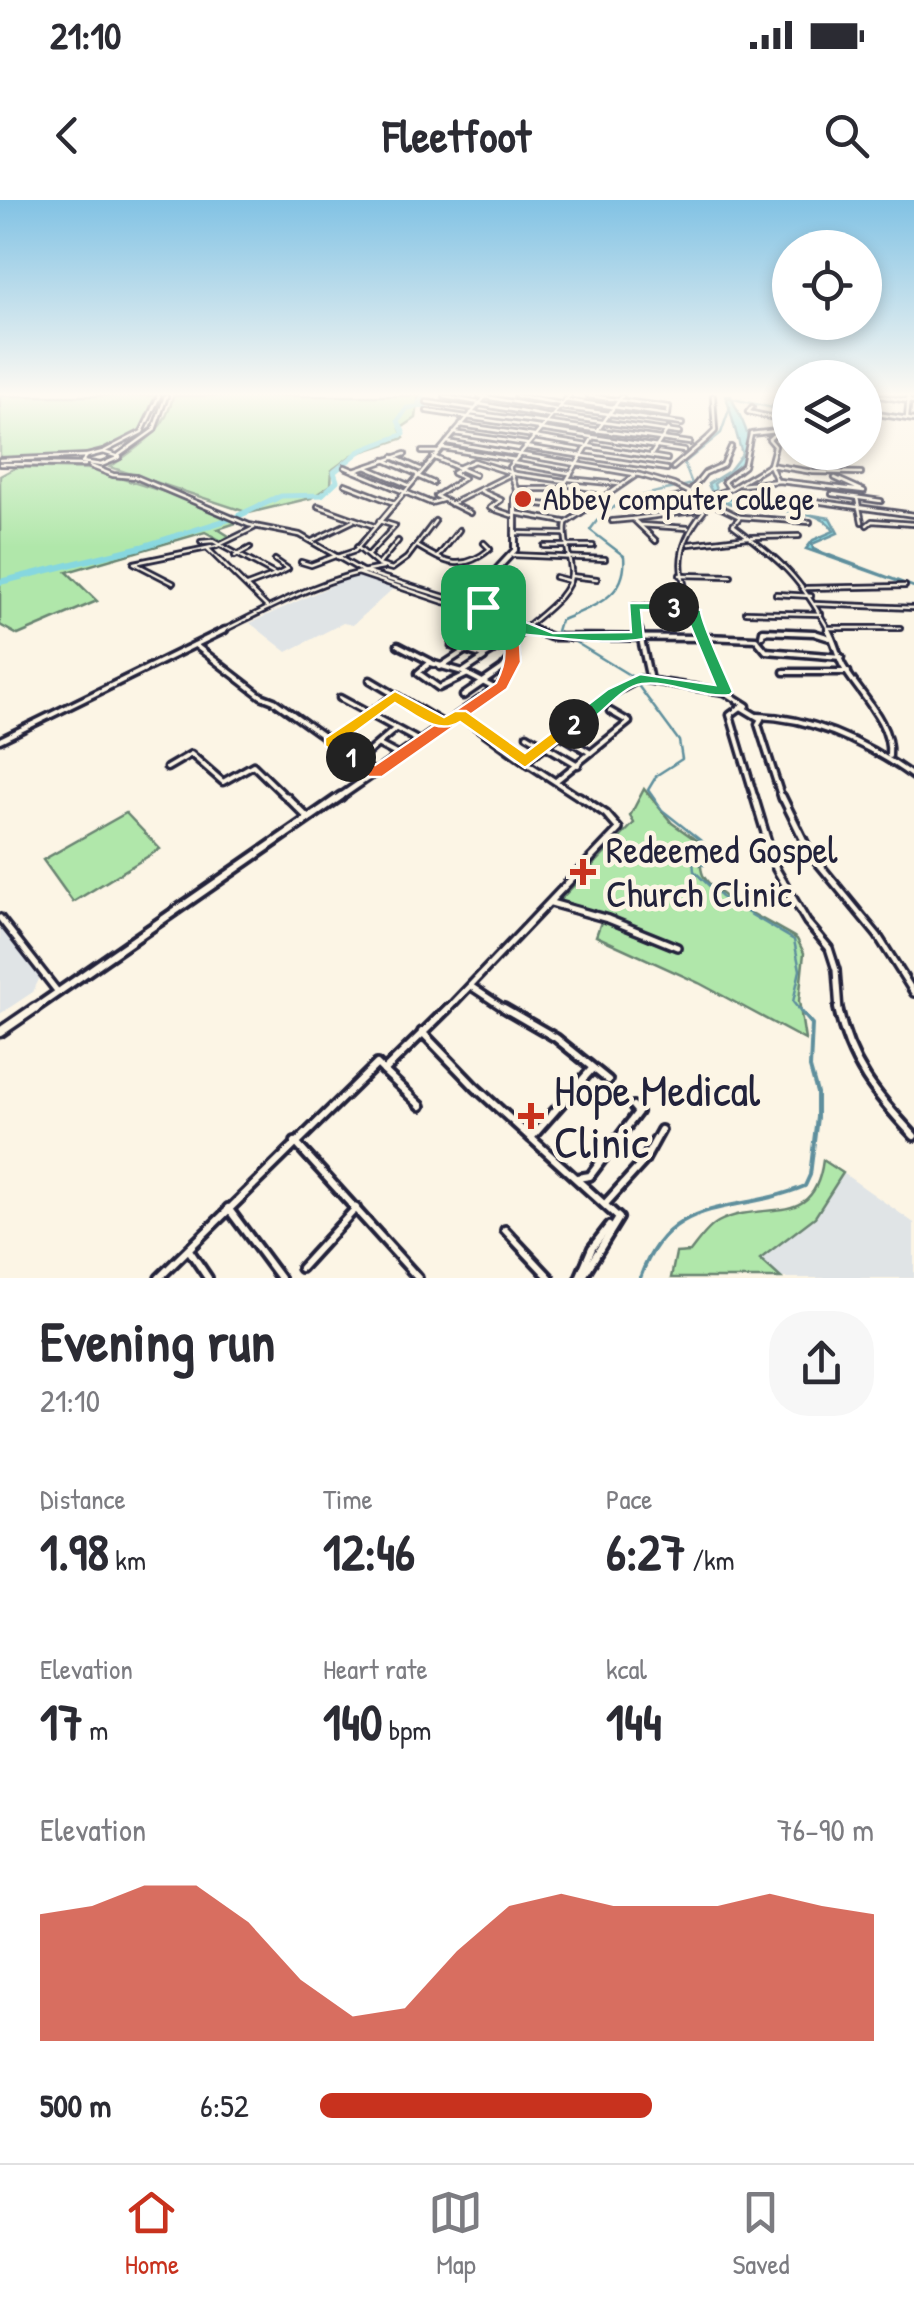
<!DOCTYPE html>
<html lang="en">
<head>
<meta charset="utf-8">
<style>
  :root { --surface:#fff; --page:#f7f7f7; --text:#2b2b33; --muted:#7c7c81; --line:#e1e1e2; --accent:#c8321e }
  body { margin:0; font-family:"Patrick Hand",sans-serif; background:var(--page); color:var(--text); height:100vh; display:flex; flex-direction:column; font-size:38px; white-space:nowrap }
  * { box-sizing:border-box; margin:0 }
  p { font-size:32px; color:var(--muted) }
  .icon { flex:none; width:55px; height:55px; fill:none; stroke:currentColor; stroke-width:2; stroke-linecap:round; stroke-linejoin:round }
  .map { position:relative; height:1078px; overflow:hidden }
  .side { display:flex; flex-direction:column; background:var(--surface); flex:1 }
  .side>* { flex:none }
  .buttons { position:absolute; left:772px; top:30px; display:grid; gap:20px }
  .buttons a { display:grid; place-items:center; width:110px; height:110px; border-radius:50%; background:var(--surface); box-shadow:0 5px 15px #0003; font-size:50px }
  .pin { position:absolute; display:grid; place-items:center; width:85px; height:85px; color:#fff; margin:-42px; border-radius:20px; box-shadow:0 5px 15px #0006 }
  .km { position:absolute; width:50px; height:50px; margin:-25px; border-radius:50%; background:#222; color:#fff; font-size:28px; line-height:50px; text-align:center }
  .round { display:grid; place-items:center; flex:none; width:105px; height:105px; border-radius:40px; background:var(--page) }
  .overview { display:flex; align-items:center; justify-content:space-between; height:170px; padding:0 40px }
  h1 { font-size:55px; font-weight:700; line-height:75px }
  .stats { display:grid; grid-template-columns:repeat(3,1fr); gap:15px; height:170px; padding:10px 40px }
  .stats div { display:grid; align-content:center }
  .stats b { font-size:50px; font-weight:700 }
  .stats small { font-size:28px; font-weight:400 }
  .stats p { font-size:28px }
  .chart { height:280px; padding:20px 40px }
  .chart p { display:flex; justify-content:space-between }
  .chart svg { width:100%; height:180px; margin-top:10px; fill:var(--accent); opacity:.7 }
  ul { padding:0 40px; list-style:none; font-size:32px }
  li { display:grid; grid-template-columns:160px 120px 1fr; align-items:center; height:75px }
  li i { height:25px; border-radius:12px; background:var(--accent) }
  .status { display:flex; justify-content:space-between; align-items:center; height:70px; padding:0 50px; background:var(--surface); direction:ltr }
  .status svg { height:28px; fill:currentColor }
  header { display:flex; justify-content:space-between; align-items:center; height:130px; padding:0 40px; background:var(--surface); font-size:45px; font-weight:700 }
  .menu { display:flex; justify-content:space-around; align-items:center; height:140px; border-top:2px solid var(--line); background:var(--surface); font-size:28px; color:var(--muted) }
  .menu a { display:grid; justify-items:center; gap:5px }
  .menu .active { color:var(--accent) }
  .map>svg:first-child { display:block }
</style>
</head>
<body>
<div class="status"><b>21:10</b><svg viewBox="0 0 49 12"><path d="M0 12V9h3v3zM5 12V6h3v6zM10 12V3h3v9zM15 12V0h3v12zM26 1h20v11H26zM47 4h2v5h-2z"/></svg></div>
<header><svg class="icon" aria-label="back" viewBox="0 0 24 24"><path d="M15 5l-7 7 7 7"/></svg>Fleetfoot<svg class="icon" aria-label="search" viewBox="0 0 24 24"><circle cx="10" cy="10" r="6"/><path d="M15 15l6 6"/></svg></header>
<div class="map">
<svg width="914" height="1078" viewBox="0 0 914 1078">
  <rect width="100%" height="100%" fill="#fcf5e5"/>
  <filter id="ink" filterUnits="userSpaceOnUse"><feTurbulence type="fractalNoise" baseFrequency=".01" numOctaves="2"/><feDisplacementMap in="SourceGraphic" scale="20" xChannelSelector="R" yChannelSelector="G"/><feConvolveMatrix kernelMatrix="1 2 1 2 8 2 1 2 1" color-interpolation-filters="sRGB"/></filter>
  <g filter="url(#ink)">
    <!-- built -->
    <g fill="#e0e4e6">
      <path d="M359,373L397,385L353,425L343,423L287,452L250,423Z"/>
      <path d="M0,721L41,775L33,792L0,814Z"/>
      <path d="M843,973L914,1023V1078H781L760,1059L815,1017Z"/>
    </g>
    <!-- green -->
    <g fill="#b0e7aa" stroke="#698472" stroke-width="2.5">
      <path d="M0,196H155C149,207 147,223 138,232C106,266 42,260 0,258Z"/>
      <path d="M173,196H419L416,218L400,229L404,238L352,255L332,270L331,285L311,298L249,313L110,267C136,248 167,231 173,196Z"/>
      <path d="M17,267L91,269L184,298L239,322L218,329L229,336L222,341L205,332L67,372L97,401L18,435L0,425V276Z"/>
      <path d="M644,589L672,623L700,643C703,655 698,664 703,675C714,697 774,724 797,739L804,753L799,801L805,840L699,783L596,736L601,722L559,701L634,623L630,616Z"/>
      <path d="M126,613L160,649L73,702L43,660Z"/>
      <path d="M823,960L843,973L815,1017L760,1059L781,1078H671L676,1053L690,1052C698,1042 707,1028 718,1022C765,998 814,1031 823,960Z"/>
    </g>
    <!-- water -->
    <path fill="#86d7df" stroke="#5e8f9d" stroke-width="2.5" d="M726,196H731C739,219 764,246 735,269C728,275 721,278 714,284L718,295L740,303L830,318L838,333L812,344L813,349L914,387L806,349L813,340L834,331C815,294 724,327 708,284L729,271L742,254Z"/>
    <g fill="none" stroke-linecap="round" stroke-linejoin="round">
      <!-- stream-far1 -->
      <g stroke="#5e8f9d" stroke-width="2.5">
        <path d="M729,198L790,212"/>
        <path d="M730,207L721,233L684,263L692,284C655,294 612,295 590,330L624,356C628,398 592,406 560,421L557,431L631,476L679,541L682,559L657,575L648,590L662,610L705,644L704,665L693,661L694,671L721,697L794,740L800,770L793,802L800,811"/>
      </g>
      <!-- stream -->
      <path stroke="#5e8f9d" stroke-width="4" d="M640,1078C671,992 734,1016 805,986L810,975L817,917V893L810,868L812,824L798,808"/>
      <!-- river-far1 -->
      <path stroke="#86d7df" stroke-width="5" d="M271,301L281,296L322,295L337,281L334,272L360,251L404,234L398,221L407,208L425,206L419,203L423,196"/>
      <!-- river -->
      <g stroke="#86d7df" stroke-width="6">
        <path d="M238,316L276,298"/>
        <path d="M0,382L141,347L230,319"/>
      </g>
      <!-- minor-far3 casing -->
      <g stroke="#22223b" stroke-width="8">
        <g id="minor-far3">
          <path d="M480,196L557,210"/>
          <path d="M516,196L562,204"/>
          <path d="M589,196L669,207"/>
          <path d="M880,196L914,202"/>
          <path d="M445,197L480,203"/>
          <path d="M565,200L668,215L669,207"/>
          <path d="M427,202L475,209"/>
          <path d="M479,204L551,217"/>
          <path d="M786,206L790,207"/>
          <path d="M559,207L682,224"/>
          <path d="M752,207L748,212L779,219"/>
          <path d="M775,207L776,216"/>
          <path d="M427,211L540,228"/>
          <path d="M865,212L914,220"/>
          <path d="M471,213L690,243"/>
          <path d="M869,213L874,196"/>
          <path d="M553,215L679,233"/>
          <path d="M907,218L909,196"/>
          <path d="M461,225L534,236"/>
          <path d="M790,227V234"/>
          <path d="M539,229L684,251"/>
          <path d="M597,231L622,196"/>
          <path d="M454,233L527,244"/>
          <path d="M533,237L667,259"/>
          <path d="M708,238L715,231L713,196"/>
          <path d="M447,242L640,275L674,285L740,317L733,325C783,363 799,376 830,432"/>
          <path d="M525,247L667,269"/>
          <path d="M443,248L515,260"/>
          <path d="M103,252L142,232L159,196"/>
          <path d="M103,252L120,257L101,265L82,262L87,256Z"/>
          <path d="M422,252H437"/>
          <path d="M812,252L819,256"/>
          <path d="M119,255L154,230L166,196"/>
          <path d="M651,255L668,229"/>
          <path d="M393,257L420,269"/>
          <path d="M433,257L475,275"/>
          <path d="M0,260L87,256"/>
          <path d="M385,260L417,274"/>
          <path d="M512,263L569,273"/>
          <path d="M0,264L85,265"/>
          <path d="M90,266L113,275L136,277L249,325L300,335L362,371L455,400L468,401L474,394L509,406L518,424L524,427L522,431C538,416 573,394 571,371C570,354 563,340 566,323L635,276"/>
          <path d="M345,267L431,303L442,300"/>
          <path d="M366,267L408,285"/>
          <path d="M458,268L474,261L515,274L565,281"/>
          <path d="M673,268L707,239"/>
          <path d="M460,269L453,273L464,278L436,296L470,313"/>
          <path d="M354,271L405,254"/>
          <path d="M417,276L433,283"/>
          <path d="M569,279L619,284"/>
          <path d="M777,281L770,265L813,272L861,273"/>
          <path d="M345,284L394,303"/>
          <path d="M741,285L779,281L864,291L835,278"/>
          <path d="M562,288L592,239"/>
          <path d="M729,288L724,281L744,266L751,234L776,231"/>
          <path d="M516,289H561"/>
          <path d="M562,289L601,296"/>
          <path d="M481,291L501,300L490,308L514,316"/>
          <path d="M688,294L705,273L723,265L731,247"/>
          <path d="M832,294L881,301"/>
          <path d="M691,298L683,296L704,311C667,356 682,381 701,432"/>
          <path d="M757,298L800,299L914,315"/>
          <path d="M857,298L862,322"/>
          <path d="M700,299L730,289L770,265L775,246L769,239L790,221"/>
          <path d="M516,302L548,305"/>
          <path d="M451,304L509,275"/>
          <path d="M318,306L374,326"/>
          <path d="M633,309L683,296"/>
          <path d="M515,313L564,322"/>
          <path d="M740,317L810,322"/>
          <path d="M612,321L633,319"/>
          <path d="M640,325L688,328"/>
          <path d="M867,325L872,321L913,324"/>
          <path d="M514,333L564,334"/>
          <path d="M752,337L799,336"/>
          <path d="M312,341L353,321"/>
          <path d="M656,341L633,319L701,310"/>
          <path d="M201,342L213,341L276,375L247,386"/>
          <path d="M689,344L748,337"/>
          <path d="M417,346C447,364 462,372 490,349L484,343"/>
          <path d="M544,346H593"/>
          <path d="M357,347L378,365L392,369L407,358L435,321"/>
          <path d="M208,349L268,408"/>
          <path d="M368,355L395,326L379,321"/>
          <path d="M512,355L605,359"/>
          <path d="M235,356L250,348"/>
          <path d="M337,357L355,351L486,196"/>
          <path d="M438,357L459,330"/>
          <path d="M275,360L288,369L276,375"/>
          <path d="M301,362L311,365L335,356"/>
          <path d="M379,364L398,341"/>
          <path d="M358,373L444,402L482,408"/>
          <path d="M680,375L731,376"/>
          <path d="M571,376L597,379"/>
          <path d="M555,377L570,381"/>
          <path d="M173,383L134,363L217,346L254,328"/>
          <path d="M806,388L905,386"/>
          <path d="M776,394L811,396"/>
          <path d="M815,404L914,408"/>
          <path d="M483,407L499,412L507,432"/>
          <path d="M483,407L490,399"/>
          <path d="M746,412L821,414"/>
          <path d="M827,428H900"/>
          <path d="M531,429L539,432"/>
          <path d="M220,432C271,407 326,376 383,368"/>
          <path d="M463,432L483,407"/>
          <path d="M490,432L506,428"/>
          <path d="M640,432L634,406L694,410L691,411"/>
          <path d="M763,432H794"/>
        </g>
      </g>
      <!-- minor-far2 casing -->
      <g stroke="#22223b" stroke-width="11">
        <g id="minor-far2">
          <path d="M465,430L452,446L484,456L510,441L506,430"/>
          <path d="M533,430L551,437L705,438"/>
          <path d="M639,430L650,480"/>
          <path d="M701,430L725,492L747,506L741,507"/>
          <path d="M828,430C835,441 837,455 843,466C858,492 893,524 889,556"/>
          <path d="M762,436L763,431L814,433L830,438"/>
          <path d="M704,437L756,439L766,451L841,457"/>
          <path d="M195,445L261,496L274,501L375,573"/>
          <path d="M398,445L431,462L418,473L439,488L468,474"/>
          <path d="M474,453L492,430"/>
          <path d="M431,463L463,472L496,489"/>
          <path d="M440,467L466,450"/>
          <path d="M463,472L484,458"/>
          <path d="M784,472H848"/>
          <path d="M370,480L444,524"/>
          <path d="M463,496L502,469L513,456"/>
          <path d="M340,498L419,541"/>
          <path d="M741,507L730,515L755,599"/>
          <path d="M741,507L761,519L758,524L782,599"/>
          <path d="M460,515L525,562L610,495L640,479L725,492"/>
          <path d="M758,516C815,518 868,544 914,577"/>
          <path d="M559,534L589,552"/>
          <path d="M527,535L578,565"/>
          <path d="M0,540L225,430"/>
          <path d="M331,542L395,495"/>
          <path d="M379,545L400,556"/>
          <path d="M358,561L395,529"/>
          <path d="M525,562L582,599"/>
          <path d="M167,568L191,554L223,582L253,565L288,599"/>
          <path d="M557,580L629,522L610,511"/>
        </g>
      </g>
      <!-- minor-far1 casing -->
      <g stroke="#22223b" stroke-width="12">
        <g id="minor-far1">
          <path d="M286,596L308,618"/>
          <path d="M754,596L776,669L807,722L829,748L836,770L839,811"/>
          <path d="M782,596L810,653L878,736L914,793"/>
          <path d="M551,703L608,719L677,747"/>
          <path d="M0,718L57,791"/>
          <path d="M472,787L508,811"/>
          <path d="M446,811L619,629L606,614L579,596"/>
        </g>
      </g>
      <!-- minor casing -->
      <g stroke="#22223b" stroke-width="14">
        <g id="minor">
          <path d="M504,808L556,838L608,880"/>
          <path d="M838,808C850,864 876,895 914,936"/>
          <path d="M422,832L475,887L619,1018L582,1078"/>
          <path d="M384,871L421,906"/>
          <path d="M531,938L591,870"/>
          <path d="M295,942L418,1078"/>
          <path d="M577,978L590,976L638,912L633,906"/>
          <path d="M605,1004L644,961L661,930"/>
          <path d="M228,1008L280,1078"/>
          <path d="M505,1030L550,1078"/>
          <path d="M189,1050L208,1078"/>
          <path d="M301,1068L356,1008"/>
          <path d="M159,1078L377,864L384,871L448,808"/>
          <path d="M579,1078L592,1048L609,1026"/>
        </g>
      </g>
      <!-- tertiary-far4 casing -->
      <g stroke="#22223b" stroke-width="8">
        <path id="tertiary-far4" d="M515,301L516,289L509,267L569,196"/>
      </g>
      <!-- tertiary-far3 casing -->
      <g stroke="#22223b" stroke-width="10">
        <path id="tertiary-far3" d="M474,394L515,350V298"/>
      </g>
      <!-- tertiary-far2 casing -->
      <g stroke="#22223b" stroke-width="12">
        <path id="tertiary-far2" d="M337,599L502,485L515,458L510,441L522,431"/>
      </g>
      <!-- tertiary-far1 casing -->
      <g stroke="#22223b" stroke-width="14">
        <path id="tertiary-far1" d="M31,811L341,596"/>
      </g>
      <!-- tertiary casing -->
      <g stroke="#22223b" stroke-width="15">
        <path id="tertiary" d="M0,832L35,808"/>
      </g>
      <!-- minor-far3 -->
      <use href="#minor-far3" stroke="#fcf5e5" stroke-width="2.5"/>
      <!-- minor-far2 -->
      <use href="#minor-far2" stroke="#fcf5e5" stroke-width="4"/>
      <!-- minor-far1 -->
      <use href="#minor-far1" stroke="#fcf5e5" stroke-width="5"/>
      <!-- minor -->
      <use href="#minor" stroke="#fcf5e5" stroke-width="6"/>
      <!-- tertiary-far4 -->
      <use href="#tertiary-far4" stroke="#fcf5e5" stroke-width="2.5"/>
      <!-- tertiary-far3 -->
      <use href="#tertiary-far3" stroke="#fcf5e5" stroke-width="4"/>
      <!-- tertiary-far2 -->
      <use href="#tertiary-far2" stroke="#fcf5e5" stroke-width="5"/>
      <!-- tertiary-far1 -->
      <use href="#tertiary-far1" stroke="#fcf5e5" stroke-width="6"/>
      <!-- tertiary -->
      <use href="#tertiary" stroke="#fcf5e5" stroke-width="8"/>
    </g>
  </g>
  <!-- sky -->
  <linearGradient id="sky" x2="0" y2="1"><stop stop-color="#81c2e4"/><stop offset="0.56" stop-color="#fefaf3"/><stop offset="1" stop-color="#fefaf3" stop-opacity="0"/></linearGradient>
  <rect width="914" height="347" fill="url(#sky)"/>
  <!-- split-1 -->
  <path fill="#f0652b" stroke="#fff" stroke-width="2.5" d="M483,403L504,409L520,445L521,462L507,489L382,577H369L346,561V552L351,551L375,565L496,483C510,456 505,442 494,414L476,407Z"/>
  <!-- split-2 -->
  <path fill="#f5b400" stroke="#fff" stroke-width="2.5" d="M395,491L444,517L455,511H466L525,553L568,520L574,519L582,524L525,568L460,522C437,536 416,515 395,503L342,542L357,552V561H346L325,546V538Z"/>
  <!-- split-3 -->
  <path fill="#22a559" stroke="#fff" stroke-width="2.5" d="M674,403L701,410C699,418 727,477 733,492L730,495C702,499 671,480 642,484C614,488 595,531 568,528V520L608,489L640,474L715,485L685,413L668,407Z"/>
  <!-- split-4 -->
  <path fill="#22a559" stroke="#fff" stroke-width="2.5" d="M485,396L513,403L523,421L553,433L631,432L629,403H674L681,407L674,411L641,410L644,439C601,446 557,437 517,434L503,408L492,404L487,410H478L476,407Z"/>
  <!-- markers -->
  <g fill="#c8321e" stroke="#fcf5e5" stroke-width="4">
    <circle cx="523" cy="299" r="10"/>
    <path d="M578 657h10v10h10v10h-10v10h-10v-10h-10v-10h10z"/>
    <path d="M526 901h10v10h10v10h-10v10h-10v-10h-10v-10h10z"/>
  </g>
  <g text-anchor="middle" stroke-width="9" stroke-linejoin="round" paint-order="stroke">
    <!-- far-poi labels -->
    <g font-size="32" fill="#22223b" stroke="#fcf5e5" text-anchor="start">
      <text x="543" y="310">Abbey computer college</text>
    </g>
    <!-- poi labels -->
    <g font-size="38" fill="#22223b" stroke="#fcf5e5" text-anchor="start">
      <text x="606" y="663">Redeemed Gospel<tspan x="606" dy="44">Church Clinic</tspan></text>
    </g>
    <!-- near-poi labels -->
    <g font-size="45" fill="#22223b" stroke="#fcf5e5" text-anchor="start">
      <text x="554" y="906">Hope Medical<tspan x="554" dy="52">Clinic</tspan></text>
    </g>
  </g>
</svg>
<div class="buttons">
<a><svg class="icon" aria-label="locate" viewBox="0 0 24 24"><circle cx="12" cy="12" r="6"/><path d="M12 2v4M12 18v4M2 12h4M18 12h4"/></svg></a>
<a><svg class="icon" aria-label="layers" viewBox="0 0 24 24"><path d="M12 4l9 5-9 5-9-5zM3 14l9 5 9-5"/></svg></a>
</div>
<div class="pin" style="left:483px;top:407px;background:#1e9e55"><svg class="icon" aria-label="arrive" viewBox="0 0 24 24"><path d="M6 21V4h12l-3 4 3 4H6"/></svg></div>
<b class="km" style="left:351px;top:557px">1</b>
<b class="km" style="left:574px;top:524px">2</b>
<b class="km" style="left:674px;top:407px">3</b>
</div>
<section class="side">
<div class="overview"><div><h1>Evening run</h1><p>21:10</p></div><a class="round"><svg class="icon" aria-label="share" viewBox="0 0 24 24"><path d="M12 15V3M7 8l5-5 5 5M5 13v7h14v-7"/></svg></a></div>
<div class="stats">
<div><p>Distance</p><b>1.98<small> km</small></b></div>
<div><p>Time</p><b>12:46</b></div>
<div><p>Pace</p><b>6:27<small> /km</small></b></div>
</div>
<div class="stats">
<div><p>Elevation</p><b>17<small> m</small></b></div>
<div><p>Heart rate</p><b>140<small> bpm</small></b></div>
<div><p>kcal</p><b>144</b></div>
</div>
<div class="chart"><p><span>Elevation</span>76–90 m</p>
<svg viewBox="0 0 160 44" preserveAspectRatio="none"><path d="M0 44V13L10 11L20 6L30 6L40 15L50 29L60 38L70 36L80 22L90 11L100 8L110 11L120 11L130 11L140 8L150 11L160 13V44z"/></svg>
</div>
<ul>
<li><b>500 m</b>6:52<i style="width:60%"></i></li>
</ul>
</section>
<nav class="menu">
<a class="active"><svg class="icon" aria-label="home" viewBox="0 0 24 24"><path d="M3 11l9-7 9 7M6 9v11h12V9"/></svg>Home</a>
<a><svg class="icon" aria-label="map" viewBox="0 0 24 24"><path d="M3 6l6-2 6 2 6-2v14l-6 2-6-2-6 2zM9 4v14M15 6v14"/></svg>Map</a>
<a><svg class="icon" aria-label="saved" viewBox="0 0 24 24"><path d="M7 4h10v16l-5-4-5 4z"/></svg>Saved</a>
</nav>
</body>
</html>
